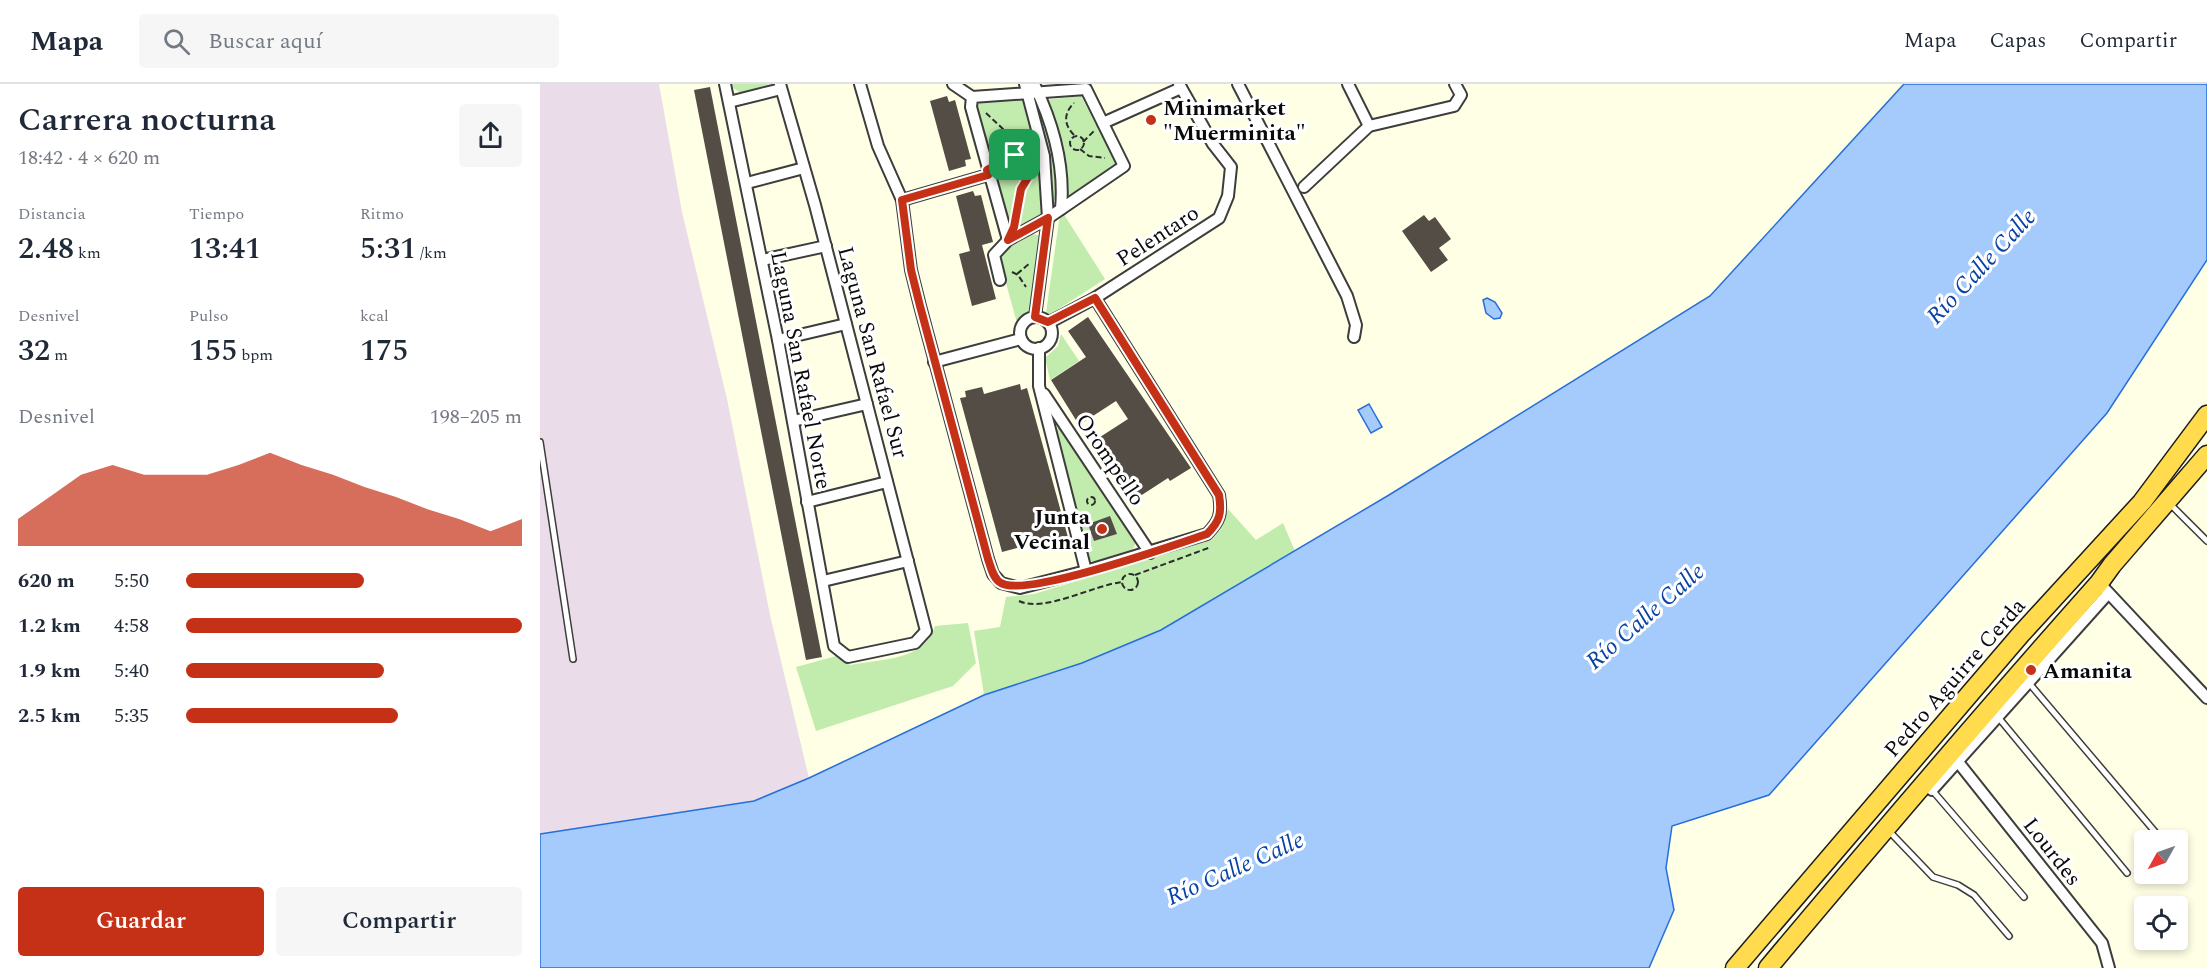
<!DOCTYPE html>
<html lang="es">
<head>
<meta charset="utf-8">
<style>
  :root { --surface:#fff; --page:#f6f6f7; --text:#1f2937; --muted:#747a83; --line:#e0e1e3; --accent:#c53116 }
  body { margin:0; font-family:Spectral,serif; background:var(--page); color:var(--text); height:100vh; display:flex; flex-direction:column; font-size:22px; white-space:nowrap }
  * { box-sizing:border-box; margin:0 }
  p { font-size:20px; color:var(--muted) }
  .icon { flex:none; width:33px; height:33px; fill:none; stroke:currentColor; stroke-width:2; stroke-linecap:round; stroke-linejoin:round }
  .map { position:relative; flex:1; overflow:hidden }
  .panel { display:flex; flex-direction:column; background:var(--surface); width:540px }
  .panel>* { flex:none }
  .needle { width:39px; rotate:230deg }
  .controls { position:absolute; left:1594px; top:746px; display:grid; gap:12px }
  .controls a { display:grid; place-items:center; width:54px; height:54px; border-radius:6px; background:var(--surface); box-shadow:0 3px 9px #0003; font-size:30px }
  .pin { position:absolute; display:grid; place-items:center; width:51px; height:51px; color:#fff; margin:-26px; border-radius:12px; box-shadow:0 3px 9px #0006 }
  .round { display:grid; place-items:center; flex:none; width:63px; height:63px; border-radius:6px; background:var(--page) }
  .head { display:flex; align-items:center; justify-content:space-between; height:102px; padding:0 18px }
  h1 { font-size:33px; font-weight:600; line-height:45px }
  .stats { display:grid; grid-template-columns:repeat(3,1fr); gap:9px; height:102px; padding:6px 18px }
  .stats div { display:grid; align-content:center }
  .stats b { font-size:30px; font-weight:600 }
  .stats small { font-size:16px; font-weight:400 }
  .stats p { font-size:16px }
  .chart { height:168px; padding:12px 18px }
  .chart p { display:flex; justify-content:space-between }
  .chart svg { width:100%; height:108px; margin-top:6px; fill:var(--accent); opacity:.7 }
  .button { display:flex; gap:12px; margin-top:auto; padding:12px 18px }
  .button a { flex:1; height:69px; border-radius:6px; background:var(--accent); color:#fff; font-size:24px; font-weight:600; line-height:69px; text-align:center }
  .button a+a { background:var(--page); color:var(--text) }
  ul { padding:0 18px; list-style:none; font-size:20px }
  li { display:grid; grid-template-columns:96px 72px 1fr; align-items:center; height:45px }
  li i { height:15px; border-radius:8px; background:var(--accent) }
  header { display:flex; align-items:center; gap:36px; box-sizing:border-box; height:84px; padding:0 30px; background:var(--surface); border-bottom:2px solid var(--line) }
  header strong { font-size:28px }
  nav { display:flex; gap:33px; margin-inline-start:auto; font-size:21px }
  .search { width:420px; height:54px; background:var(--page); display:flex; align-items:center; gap:15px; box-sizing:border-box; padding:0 21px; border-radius:6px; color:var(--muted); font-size:22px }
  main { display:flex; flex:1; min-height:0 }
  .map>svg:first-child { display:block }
</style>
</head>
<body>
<header>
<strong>Mapa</strong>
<div class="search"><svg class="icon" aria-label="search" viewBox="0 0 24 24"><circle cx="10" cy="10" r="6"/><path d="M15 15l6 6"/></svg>Buscar aquí</div>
<nav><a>Mapa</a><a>Capas</a><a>Compartir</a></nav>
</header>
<main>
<section class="panel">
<div class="head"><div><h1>Carrera nocturna</h1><p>18:42 · 4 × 620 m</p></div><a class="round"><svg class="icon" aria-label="share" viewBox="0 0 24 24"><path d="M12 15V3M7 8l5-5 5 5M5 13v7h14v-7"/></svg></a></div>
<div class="stats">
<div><p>Distancia</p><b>2.48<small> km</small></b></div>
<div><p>Tiempo</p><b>13:41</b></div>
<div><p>Ritmo</p><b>5:31<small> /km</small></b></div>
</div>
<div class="stats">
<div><p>Desnivel</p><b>32<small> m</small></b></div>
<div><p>Pulso</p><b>155<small> bpm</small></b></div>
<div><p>kcal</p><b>175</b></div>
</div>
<div class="chart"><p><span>Desnivel</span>198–205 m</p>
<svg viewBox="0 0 160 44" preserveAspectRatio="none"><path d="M0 44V33L10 24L20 15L30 11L40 15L50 15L60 15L70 11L80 6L90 11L100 15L110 20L120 24L130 29L140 33L150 38L160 33V44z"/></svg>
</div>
<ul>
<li><b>620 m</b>5:50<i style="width:53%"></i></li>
<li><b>1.2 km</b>4:58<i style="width:100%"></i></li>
<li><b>1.9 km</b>5:40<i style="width:59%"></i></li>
<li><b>2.5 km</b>5:35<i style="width:63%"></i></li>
</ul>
<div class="button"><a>Guardar</a><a>Compartir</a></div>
</section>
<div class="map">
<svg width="1667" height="884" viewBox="0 0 1667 884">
  <rect width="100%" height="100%" fill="#ffffe6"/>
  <!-- industrial -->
  <path fill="#eadce9" d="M0,0H119L142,128L187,315L230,531L269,694L214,717L0,750Z"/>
  <!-- green -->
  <g fill="#c1ecad">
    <path d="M192,0H230L201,9L193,4Z"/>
    <path d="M496,12L516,78L517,116H512L509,68L493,13Z"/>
    <path d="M541,12L577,81L525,115L504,16Z"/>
    <path d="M483,13C496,56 503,84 503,130L470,150L437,25L438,16Z"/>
    <path d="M523,129L565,195L509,231L506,229L519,137Z"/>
    <path d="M493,150L501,152L490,228L477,239L459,174L460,169Z"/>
    <path d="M521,250L539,277L510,296L505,274L518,262Z"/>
    <path d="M518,344L522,345L597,456L593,465L553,478L547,475L515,347Z"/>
    <path d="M688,425L716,456L743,439L755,467L621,546L542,579L444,611L434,547L460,543L466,513L494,510L672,456L681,445Z"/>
    <path d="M428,539L436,579L413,602L276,647L256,583L296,572L310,581C340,575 385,577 395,542Z"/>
  </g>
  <!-- water -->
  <g fill="#a5cafc" stroke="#266eda" stroke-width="1.5">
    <path d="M1364,0H1667V176L1567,329L1229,711L1132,742L1126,784L1134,826L1109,884H0V750L214,717L269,694L444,611L542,579L621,546L849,411L1170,212Z"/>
    <path d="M947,214L955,218L962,229L960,234L954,235L946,229L943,216Z"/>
    <path d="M829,320L842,343L831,349L818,326Z"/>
  </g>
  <!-- building -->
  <g fill="#534d45">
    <path d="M170,3L282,573L266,576L154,6Z"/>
    <path d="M407,12L409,18L415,16L431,75L425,76L426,82L409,87L390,17Z"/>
    <path d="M433,107L435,112L441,111L453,158L442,161L456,215L432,222L419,170L430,167L416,112Z"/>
    <path d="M884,131L889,137L895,133L911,155L899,164L908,176L891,188L862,147Z"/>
    <path d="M548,233L651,384L630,397L628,394L591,418L555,364L560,360L557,355L588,335L576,317L539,341L511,296L546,273L528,247Z"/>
    <path d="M480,300L481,306L487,304L529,457L505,464L503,457L462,468L420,314L426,313L425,307L442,303L444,310Z"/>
    <path d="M570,432L577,450L554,457L548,440Z"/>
  </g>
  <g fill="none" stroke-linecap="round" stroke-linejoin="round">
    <!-- service casing -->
    <g stroke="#3d3d3d" stroke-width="8">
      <g id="service">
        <path d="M0,358L33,575"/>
        <path d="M1630,420L1667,457"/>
        <path d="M1489,599L1622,756"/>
        <path d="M1458,633L1587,789"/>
        <path d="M1392,706L1484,813"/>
        <path d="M1348,746L1393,793L1418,801L1434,811L1469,852"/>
      </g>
    </g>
    <!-- minor casing -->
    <g stroke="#3d3d3d" stroke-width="14">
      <g id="minor">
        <path d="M185,0L238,256L294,562L308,573L375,559L386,547L275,121L240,0"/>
        <path d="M320,0L338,62L362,116L371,186L380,222L448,475L453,490L461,499L480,504L546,487L667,450C680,437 682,429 679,411L555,214"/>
        <path d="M413,0L432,13"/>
        <path d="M485,0L504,72L508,134L495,233"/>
        <path d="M494,0C513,39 525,82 521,125"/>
        <path d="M698,0L807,212L816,241L814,253"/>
        <path d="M808,0L829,42"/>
        <path d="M189,18L241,5"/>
        <path d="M563,39L641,4"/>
        <path d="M207,99L264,84"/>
        <path d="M764,103L829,42L914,22L921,11L915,0"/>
        <path d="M362,116L448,91"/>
        <path d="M222,176L286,162"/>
        <path d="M460,196L454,171L468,156L508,134L584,82L546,5L432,13L431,23L468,156"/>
        <circle cx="496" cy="249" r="16"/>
        <path d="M508,239L555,214L679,134L688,112L691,83L673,60L639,0"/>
        <path d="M238,256L306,240"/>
        <path d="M499,264V302L546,487"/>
        <path d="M394,278L481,255"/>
        <path d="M504,310L610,469"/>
        <path d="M253,337L327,320"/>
        <path d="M267,418L347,398"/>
        <path d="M283,497L368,477"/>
        <path d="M1563,503L1667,614"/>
        <path d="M1418,678L1562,859L1569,884"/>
        <path d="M1383,698L1392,706L1565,513"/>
      </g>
    </g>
    <!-- trunk casing -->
    <g stroke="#1b1b1b" stroke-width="21">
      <g id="trunk">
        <path d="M1195,884L1481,550L1602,418L1667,331"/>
        <path d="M1228,884C1337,754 1447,625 1559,499L1572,481L1667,371"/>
      </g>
    </g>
    <!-- path -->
    <g stroke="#2c2c2c" stroke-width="2" stroke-dasharray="6 3" stroke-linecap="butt">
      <path d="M446,29L479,60"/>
      <path d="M534,51C523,40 524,29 534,19"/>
      <circle cx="537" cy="59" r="7"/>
      <path d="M543,58L554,47"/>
      <circle cx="482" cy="67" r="8"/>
      <path d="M540,65L549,72L565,74"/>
      <path d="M459,80L475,71"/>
      <path d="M475,134L481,105L490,90L487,74"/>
      <path d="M472,188L478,191L486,203"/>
      <path d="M477,190L490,179"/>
      <circle cx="551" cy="417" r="4"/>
      <circle cx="590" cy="498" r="8"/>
      <path d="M595,491L671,463"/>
      <path d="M479,517C504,529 554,501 582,498"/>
    </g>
    <!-- service -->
    <use href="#service" stroke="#fff" stroke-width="5"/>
    <!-- minor -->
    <use href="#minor" stroke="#fff" stroke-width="10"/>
    <!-- trunk -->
    <use href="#trunk" stroke="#ffdb4d" stroke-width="18"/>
  </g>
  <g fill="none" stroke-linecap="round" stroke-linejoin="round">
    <!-- route casing -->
    <g stroke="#fff" stroke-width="12">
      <path id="route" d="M475,71L482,75L487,74L490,90L481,105L474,143L468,156L508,134L495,233L508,238L555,214L679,411C682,429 680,437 667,450C634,461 485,514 461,499C453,495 451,483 448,475L380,222L371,186L362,116L448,91L447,86Z"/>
    </g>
    <!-- route -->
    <use href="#route" stroke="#c53116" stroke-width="8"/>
  </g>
  <!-- markers -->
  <g fill="#c53116" stroke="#fff" stroke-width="2">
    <circle cx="611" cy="36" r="6"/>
    <circle cx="562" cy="445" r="6"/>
    <circle cx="1491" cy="586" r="6"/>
  </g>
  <g text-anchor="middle" stroke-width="6" stroke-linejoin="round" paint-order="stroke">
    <!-- poi labels -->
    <g font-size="22" font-weight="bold" fill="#0a0a0a" stroke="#fff" text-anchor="start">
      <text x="623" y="31">Minimarket<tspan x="623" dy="25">"Muerminita"</tspan></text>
      <text x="550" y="440" text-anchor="end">Junta<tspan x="550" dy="25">Vecinal</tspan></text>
      <text x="1503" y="594">Amanita</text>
    </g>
    <!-- street labels -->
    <g font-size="22" fill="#0a0a0a" stroke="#fff">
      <text transform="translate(617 151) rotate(-33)" y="8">Pelentaro</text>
      <text transform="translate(334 268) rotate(75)" y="8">Laguna San Rafael Sur</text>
      <text transform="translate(262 286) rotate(79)" y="8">Laguna San Rafael Norte</text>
      <text transform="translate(571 375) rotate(56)" y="8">Orompello</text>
      <text transform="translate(1414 593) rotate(-49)" y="8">Pedro Aguirre Cerda</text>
      <text transform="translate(1513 767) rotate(52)" y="8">Lourdes</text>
    </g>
    <!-- water labels -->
    <g font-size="24" font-style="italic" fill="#0942a5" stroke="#fff">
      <text transform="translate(1441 182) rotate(-47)" y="8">Río Calle Calle</text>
      <text transform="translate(1105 532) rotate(-41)" y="8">Río Calle Calle</text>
      <text transform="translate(695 784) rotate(-24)" y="8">Río Calle Calle</text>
    </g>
  </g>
</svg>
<div class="controls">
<a><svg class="needle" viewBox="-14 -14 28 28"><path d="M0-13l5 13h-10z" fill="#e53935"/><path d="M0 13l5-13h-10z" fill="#747a83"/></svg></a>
<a><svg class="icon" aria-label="locate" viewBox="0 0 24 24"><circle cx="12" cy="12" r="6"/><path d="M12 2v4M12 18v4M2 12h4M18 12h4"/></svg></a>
</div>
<div class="pin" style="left:475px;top:71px;background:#1e9e55"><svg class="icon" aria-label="arrive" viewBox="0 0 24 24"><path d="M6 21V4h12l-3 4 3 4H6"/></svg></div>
</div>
</main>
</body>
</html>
